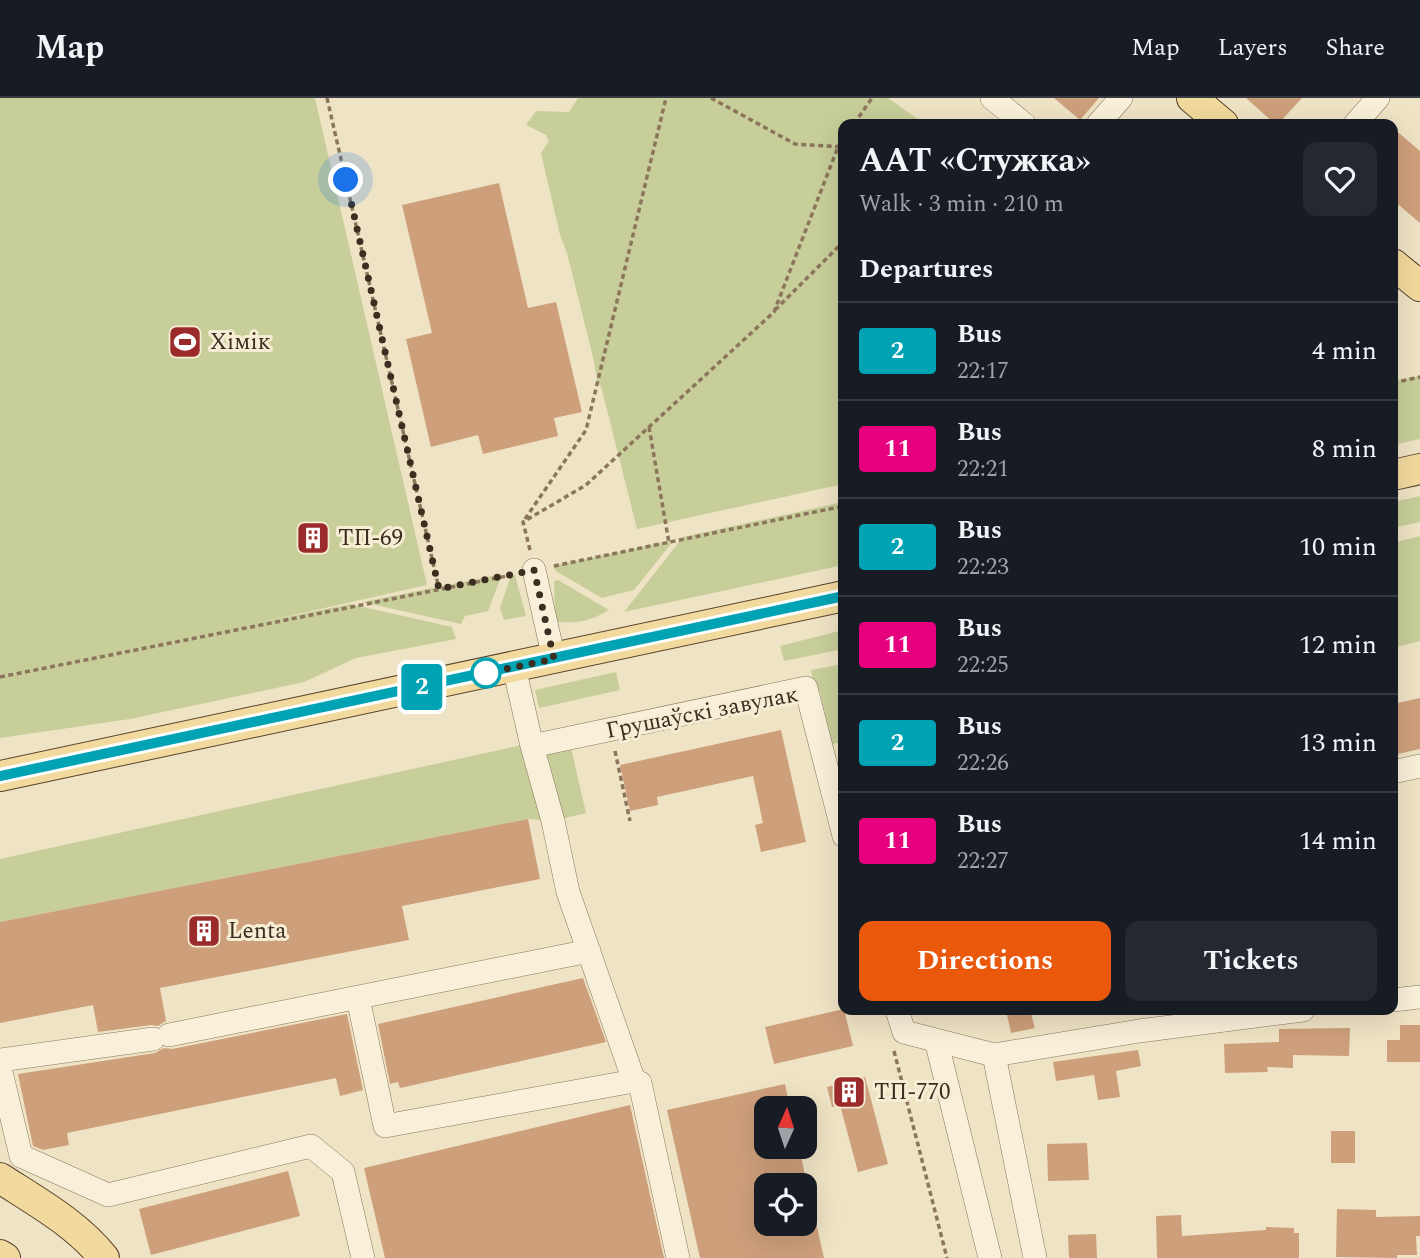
<!DOCTYPE html>
<meta charset="utf-8">
<style>
:root{--surface:#171b24;--page:#242831;--text:#f1f3f6;--muted:#9ea1a6;--line:#363941;--accent:#ea580c}
body{margin:0;font-family:Spectral,serif;background:var(--page);color:var(--text);height:100vh;display:flex;flex-direction:column;font-size:26px;white-space:nowrap}
*{box-sizing:border-box;margin:0}
p{font-size:23px;color:var(--muted)}
.icon{flex:none;width:38px;height:38px;fill:none;stroke:currentColor;stroke-width:2;stroke-linecap:round;stroke-linejoin:round}
.map{position:relative;flex:1;overflow:hidden}
.sheet{position:absolute;left:838px;top:21px;width:560px;height:896px;display:flex;flex-direction:column;background:var(--surface);border-radius:14px;box-shadow:0 7px 28px #0002}
.sheet>*{flex:none}
.badge{padding:0 14px;border-radius:5px;font-size:24px;line-height:46px}
.needle{width:46px;rotate:3deg}
.fabs{position:absolute;left:754px;top:998px;display:grid;gap:14px}
.fabs a{display:grid;place-items:center;width:63px;height:63px;border-radius:14px;background:var(--surface);box-shadow:0 7px 28px #0002;font-size:35px}
.you{position:absolute;width:35px;height:35px;margin:-18px;border:5px solid #fff;border-radius:50%;background:#1a73e8;box-shadow:0 0 0 10px #1a73e833}
.map>.badge{position:absolute;translate:-50% -50%;box-shadow:0 0 0 4px #fff}
h2{padding:0 21px;font-size:26px;line-height:63px}
.round{display:grid;place-items:center;flex:none;width:74px;height:74px;border-radius:14px;background:var(--page)}
.summary{display:flex;align-items:center;justify-content:space-between;height:119px;padding:0 21px}
h1{font-size:33px;font-weight:700;line-height:52px}
.cta{display:flex;gap:14px;margin-top:auto;padding:14px 21px}
.cta a{flex:1;height:80px;border-radius:14px;background:var(--accent);color:#fff;font-size:28px;font-weight:700;line-height:80px;text-align:center}
.cta a+a{background:var(--page);color:var(--text)}
ul{padding:0;list-style:none}
li{display:flex;align-items:center;gap:21px;height:98px;padding:0 21px;border-top:2px solid var(--line)}
li div{flex:1}
li b{display:block;font-size:26px}
li em{font-style:normal}
li .badge{min-width:77px;font-weight:700;text-align:center}
header{display:flex;align-items:center;gap:42px;box-sizing:border-box;height:98px;padding:0 35px;background:var(--surface);border-bottom:2px solid var(--line)}
header strong{font-size:33px}
nav{display:flex;gap:38px;margin-inline-start:auto;font-size:24px}
.map>svg:first-child{display:block}
.green{fill:#c7ce99}
.building{fill:#ce9f7b}
.lines{fill:none;stroke-linecap:round;stroke-linejoin:round}
.minor-casing{stroke:#8b755b;stroke-width:24}
.major-casing{stroke:#59432f;stroke-width:32}
.path{stroke:#8b755b;stroke-width:3.5;stroke-dasharray:5 3.5;stroke-linecap:butt}
.minor{stroke:#f9f0d9;stroke-width:23}
.major{stroke:#f2d99d;stroke-width:30}
.line-casing{stroke:#fff;stroke-width:16}
.line{stroke:#00a3b4;stroke-width:10}
.walk{stroke:#3b2d1f;stroke-width:7;stroke-dasharray:0 12.6}
.stop-dot{fill:#fff;stroke:#00a3b4;stroke-width:3.5}
.labels{text-anchor:middle;dominant-baseline:central;stroke-width:6;stroke-linejoin:round;paint-order:stroke}
.poi-label{font-size:23px;fill:#3b2d1f;stroke:#f6edd5;text-anchor:start}
.street-label{font-size:23px;fill:#3b2d1f;stroke:#f6edd5}
</style>
<header>
<strong>Map</strong>
<nav><a>Map</a><a>Layers</a><a>Share</a></nav>
</header>
<div class="map">
<svg width="1420" height="1160" viewBox="0 0 1420 1160">
<rect width="100%" height="100%" fill="#efe3c5"/>
<path class="green" d="M 0,0 L 315,0 L 427,487 L 258,525 L 350,506 L 452,529 L 456,541 L 356,560 L 304,584 L 130,621 L 0,640 Z
M 578,0 L 888,0 L 925,26 L 844,26 L 843,386 L 637,431 L 601,288 L 597,283 L 594,263 L 567,155 L 560,137 L 541,55 L 549,43 L 546,37 L 526,27 L 536,13 L 569,14 Z
M 1420,278 L 1420,341 L 1393,347 L 1393,283 Z
M 1420,398 L 1420,424 L 1393,430 L 1393,404 Z
M 843,404 L 843,467 L 624,514 L 683,439 Z
M 1420,438 L 1420,543 L 1393,550 L 1393,445 Z
M 674,442 L 634,492 L 602,500 L 556,473 L 553,468 Z
M 502,476 L 488,513 L 465,518 L 461,526 L 362,504 Z
M 511,477 L 515,477 L 526,518 L 504,522 L 500,510 Z
M 558,482 L 609,512 C 589,524 578,525 555,524 L 554,483 Z
M 843,532 L 843,551 L 784,563 L 780,548 Z
M 843,566 L 843,644 L 832,646 L 820,593 L 815,593 L 811,572 Z
M 616,574 L 620,592 L 539,610 L 535,592 Z
M 568,637 L 586,715 L 553,723 L 528,721 L 0,824 L 0,761 Z"/>
<path class="building" d="M 1054,0 L 1099,0 L 1080,22 Z
M 1246,0 L 1302,0 L 1278,26 L 1275,26 Z
M 1393,30 L 1420,53 L 1420,125 L 1393,102 Z
M 499,85 L 528,210 L 556,204 L 582,314 L 554,320 L 558,338 L 483,356 L 478,337 L 431,349 L 406,241 L 432,235 L 402,107 Z
M 323,424 L 328,450 L 302,455 L 298,429 Z
M 1420,600 L 1420,651 L 1393,657 L 1393,606 Z
M 781,632 L 806,744 L 761,754 L 755,727 L 763,725 L 753,678 L 657,699 L 658,707 L 630,713 L 620,667 Z
M 528,721 L 540,781 L 402,808 L 409,842 L 160,890 L 166,923 L 158,928 L 151,927 L 98,934 L 93,907 L 0,925 L 0,824 Z
M 583,880 L 606,944 L 400,990 L 398,984 L 390,986 L 378,926 Z
M 844,911 L 853,948 L 774,966 L 765,929 Z
M 1006,912 L 1030,912 L 1035,930 L 1011,935 Z
M 347,916 L 363,992 L 340,998 L 336,980 L 67,1035 L 69,1047 L 43,1052 L 33,1048 L 18,976 L 155,955 L 164,950 L 172,951 Z
M 1400,927 L 1420,927 L 1420,964 L 1387,964 L 1387,942 L 1400,942 Z
M 1350,930 L 1349,958 L 1293,957 L 1293,970 L 1267,969 L 1268,974 L 1225,975 L 1224,946 L 1279,944 L 1279,931 Z
M 1138,952 L 1141,968 L 1116,973 L 1120,999 L 1098,1002 L 1094,977 L 1056,983 L 1053,964 Z
M 865,979 L 888,1066 L 858,1074 L 840,1007 L 832,1009 L 827,989 Z
M 785,986 L 790,1010 L 766,1010 L 766,1048 L 799,1048 L 807,1087 L 766,1087 L 766,1125 L 816,1125 L 824,1160 L 700,1160 L 667,1012 Z
M 630,1007 L 664,1160 L 385,1160 L 364,1070 Z
M 1331,1033 L 1355,1033 L 1355,1065 L 1331,1065 Z
M 1087,1045 L 1089,1082 L 1048,1083 L 1047,1046 Z
M 288,1073 L 300,1118 L 151,1157 L 139,1111 Z
M 1337,1111 L 1376,1112 L 1376,1119 L 1420,1118 L 1420,1138 L 1416,1138 L 1417,1157 L 1397,1157 L 1397,1160 L 1336,1159 Z
M 1181,1117 L 1182,1138 L 1266,1132 L 1266,1129 L 1294,1130 L 1294,1135 L 1299,1135 L 1299,1160 L 1157,1160 L 1156,1118 Z
M 1096,1136 L 1097,1160 L 1069,1160 L 1068,1137 Z"/>
<g class="lines">
<defs>
<path id="minor" d="M 992,0 L 1024,26
M 1098,26 L 1121,0
M 1355,26 L 1378,0
M 534,472 L 554,561
M 514,569 L 532,648 L 806,590 L 844,738
M 532,648 L 553,723 L 568,794 L 634,983 L 640,985 L 678,1160
M 1393,674 L 1420,668
M 358,900 L 385,1028 L 634,983
M 1393,902 L 1420,899
M 897,912 L 904,934 L 994,957 L 1139,933 L 1303,912
M 169,937 L 589,853
M 936,942 L 990,1160
M 994,957 L 1035,1160
M 0,962 L 153,941
M 0,970 L 21,1058 L 108,1097 L 311,1048 L 343,1074 L 363,1160"/>
<path id="major" d="M 1192,0 L 1223,26
M 1393,166 L 1420,188
M 1393,377 L 1420,371
M 0,678 L 844,498
M 0,1080 C 37,1104 77,1126 104,1160
M 0,1157 L 5,1160"/>
</defs>
<use href="#minor" class="minor-casing"/>
<use href="#major" class="major-casing"/>
<path class="path" d="M 327,0 L 439,491
M 711,0 L 795,46 L 844,49
M 854,26 L 872,0
M 775,212 L 844,143
M 1393,285 L 1420,279
M 649,329 L 669,445
M 525,421 L 586,332 L 666,0
M 530,452 L 523,424 L 586,387 L 774,214 L 838,49 L 844,41
M 554,468 L 844,408
M 0,579 L 512,477
M 615,653 L 630,723
M 894,953 L 947,1160"/>
<use href="#minor" class="minor"/>
<use href="#major" class="major"/>
</g>
<g class="lines">
<defs>
<path id="line" d="M 0,678 L 844,498"/>
</defs>
<use href="#line" class="line-casing"/>
<use href="#line" class="line"/>
<path class="walk" d="M 346,82 L 439,491 L 534,472 L 554,561 L 481,576 L 486,575"/>
</g>
<defs>
<symbol id="stadium-square" viewBox="-11 -11 22 22"><rect x="-9" y="-9" width="18" height="18" rx="4" fill="#9b2b2a" stroke="#f6edd5"/><path d="M0-5a6.5 5 0 1 0 0 10a6.5 5 0 1 0 0-10ZM-3.5-1.8h7v3.6h-7Z" fill="#fff"/></symbol>
<symbol id="building-square" viewBox="-11 -11 22 22"><rect x="-9" y="-9" width="18" height="18" rx="4" fill="#9b2b2a" stroke="#f6edd5"/><path d="M-4-6H4V6H1V3H-1V6H-4ZM-2.5-4.3h1.7v1.8h-1.7ZM.8-4.3h1.7v1.8H.8ZM-2.5-1h1.7V.8h-1.7ZM.8-1h1.7V.8H.8Z" fill="#fff"/></symbol>
</defs>
<g fill-rule="evenodd">
<use href="#stadium-square" x="166" y="225" width="38" height="38"/>
<use href="#building-square" x="294" y="421" width="38" height="38"/>
<use href="#building-square" x="185" y="814" width="38" height="38"/>
<use href="#building-square" x="830" y="975" width="38" height="38"/>
</g>
<circle class="stop-dot" cx="486" cy="575" r="14"/>
<g class="labels">
<g class="poi-label">
<text x="210" y="244">Хімік</text>
<text x="338" y="440">ТП-69</text>
<text x="228" y="833">Lenta</text>
<text x="874" y="994">ТП-770</text>
</g>
<g class="street-label">
<text transform="translate(702 615) rotate(-11)">Грушаўскі завулак</text>
</g>
</g>
</svg>
<div class="fabs">
<a><svg class="needle" viewBox="-14 -14 28 28"><path d="M0-13l5 13h-10z" fill="#e53935"/><path d="M0 13l5-13h-10z" fill="#9ea1a6"/></svg></a>
<a><svg class="icon" aria-label="locate" viewBox="0 0 24 24"><circle cx="12" cy="12" r="6"/><path d="M12 2v4M12 18v4M2 12h4M18 12h4"/></svg></a>
</div>
<div class="you" style="left:346px;top:82px"></div>
<b class="badge" style="left:422px;top:589px;background:#00a3b4;color:#fff">2</b>
<section class="sheet">
<div class="summary"><div><h1>ААТ «Стужка»</h1><p>Walk · 3 min · 210 m</p></div><a class="round"><svg class="icon" aria-label="heart" viewBox="0 0 24 24"><path d="M12 20l-8-8c-3-5 5-10 8-4 3-6 11-1 8 4z"/></svg></a></div>
<h2>Departures</h2>
<ul>
<li><span class="badge" style="background:#00a3b4;color:#fff">2</span><div><b>Bus</b><p>22:17</p></div><em>4 min</em></li>
<li><span class="badge" style="background:#e6007e;color:#fff">11</span><div><b>Bus</b><p>22:21</p></div><em>8 min</em></li>
<li><span class="badge" style="background:#00a3b4;color:#fff">2</span><div><b>Bus</b><p>22:23</p></div><em>10 min</em></li>
<li><span class="badge" style="background:#e6007e;color:#fff">11</span><div><b>Bus</b><p>22:25</p></div><em>12 min</em></li>
<li><span class="badge" style="background:#00a3b4;color:#fff">2</span><div><b>Bus</b><p>22:26</p></div><em>13 min</em></li>
<li><span class="badge" style="background:#e6007e;color:#fff">11</span><div><b>Bus</b><p>22:27</p></div><em>14 min</em></li>
</ul>
<div class="cta"><a>Directions</a><a>Tickets</a></div>
</section>
</div>
